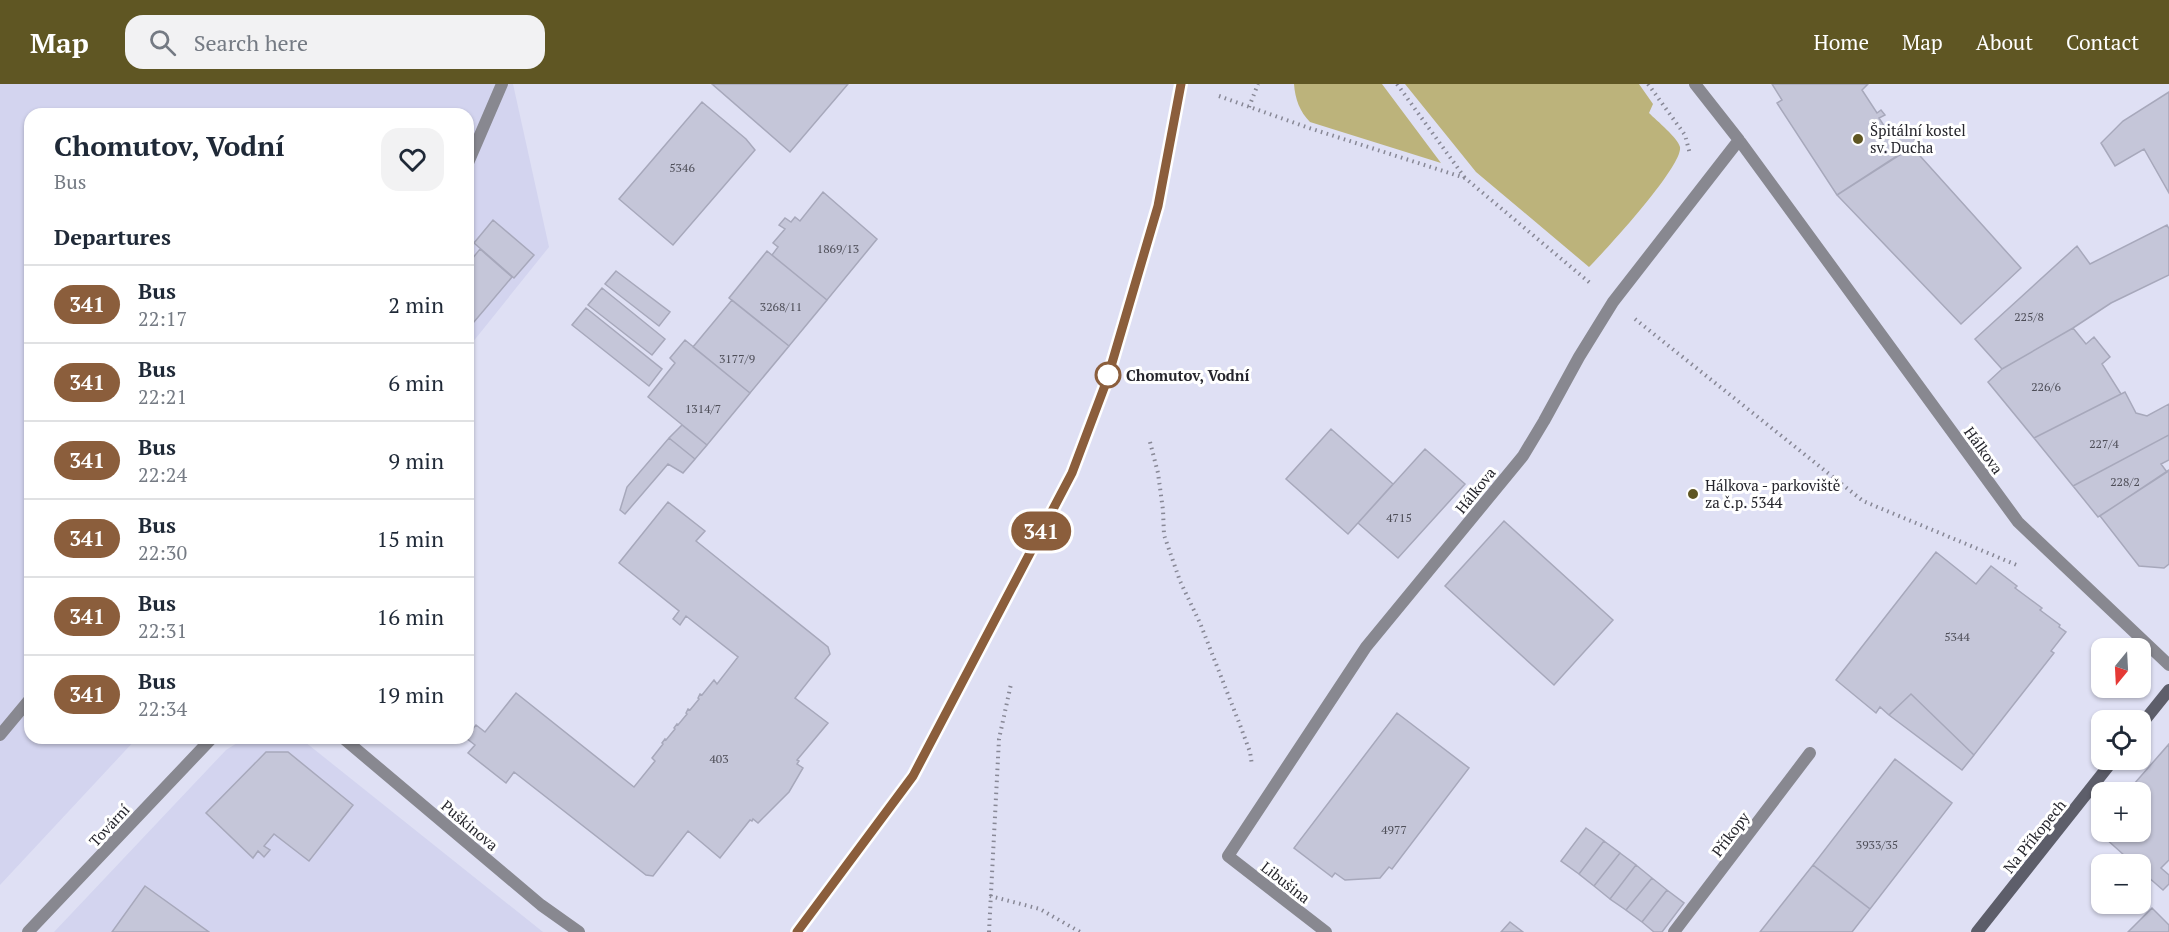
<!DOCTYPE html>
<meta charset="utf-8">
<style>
:root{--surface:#fff;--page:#f2f2f3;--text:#1f2937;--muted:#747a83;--line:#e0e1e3;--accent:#5f5623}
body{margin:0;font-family:"PT Serif",serif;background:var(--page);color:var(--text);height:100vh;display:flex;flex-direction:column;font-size:22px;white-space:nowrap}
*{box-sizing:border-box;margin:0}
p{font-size:20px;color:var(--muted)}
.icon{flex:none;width:33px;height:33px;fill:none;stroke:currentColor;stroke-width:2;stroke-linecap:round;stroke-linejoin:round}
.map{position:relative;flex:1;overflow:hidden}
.drawer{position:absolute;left:24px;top:24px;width:450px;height:636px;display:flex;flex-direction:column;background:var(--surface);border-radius:18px;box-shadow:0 2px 4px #0004}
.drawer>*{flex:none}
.badge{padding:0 12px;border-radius:20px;font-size:21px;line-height:39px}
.needle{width:39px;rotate:198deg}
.buttons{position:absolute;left:2091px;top:554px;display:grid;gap:12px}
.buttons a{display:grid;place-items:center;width:60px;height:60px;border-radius:12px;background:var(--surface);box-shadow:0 2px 4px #0004;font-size:30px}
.map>.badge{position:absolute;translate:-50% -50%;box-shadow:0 0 0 3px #fff}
h2{padding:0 30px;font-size:22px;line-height:54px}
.round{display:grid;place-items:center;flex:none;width:63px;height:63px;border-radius:18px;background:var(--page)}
.headline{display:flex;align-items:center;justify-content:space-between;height:102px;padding:0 30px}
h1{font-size:28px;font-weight:800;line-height:45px}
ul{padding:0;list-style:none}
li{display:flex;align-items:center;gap:18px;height:78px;padding:0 30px;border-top:2px solid var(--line)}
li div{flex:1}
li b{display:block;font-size:22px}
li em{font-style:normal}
li .badge{min-width:66px;font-weight:700;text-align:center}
header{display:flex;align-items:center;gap:36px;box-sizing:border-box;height:84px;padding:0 30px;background:var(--accent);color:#fff}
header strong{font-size:28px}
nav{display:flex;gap:33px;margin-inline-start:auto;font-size:21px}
.search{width:420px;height:54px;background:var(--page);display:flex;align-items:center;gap:15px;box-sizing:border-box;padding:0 21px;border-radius:18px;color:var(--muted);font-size:22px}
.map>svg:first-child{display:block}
.built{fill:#d3d4ef}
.green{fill:#bcb37b}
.building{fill:#c5c6d9;stroke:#a7a8bb;stroke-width:1.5}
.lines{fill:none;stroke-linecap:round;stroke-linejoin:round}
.path{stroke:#888896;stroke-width:4;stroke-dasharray:1.5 4.5;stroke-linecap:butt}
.lane{stroke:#888890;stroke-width:12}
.street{stroke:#888890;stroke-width:12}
.secondary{stroke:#5d5e6a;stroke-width:12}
.line-casing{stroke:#fff;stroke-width:14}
.line{stroke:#8b5e3c;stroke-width:9}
.poi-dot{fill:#5f5623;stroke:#fff;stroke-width:2}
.stop-dot{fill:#fff;stroke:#8b5e3c;stroke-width:3}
.labels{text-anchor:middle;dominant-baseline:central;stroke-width:6;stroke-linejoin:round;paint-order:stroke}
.number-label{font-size:12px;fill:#4d4d57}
.poi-label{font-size:15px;fill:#25252c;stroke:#fff;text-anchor:start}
.stop-label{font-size:15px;font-weight:bold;fill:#25252c;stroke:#fff;text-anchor:start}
.street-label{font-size:15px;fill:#25252c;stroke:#fff}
</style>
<header>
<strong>Map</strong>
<div class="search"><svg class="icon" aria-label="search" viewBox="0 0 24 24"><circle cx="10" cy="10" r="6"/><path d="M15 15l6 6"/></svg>Search here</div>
<nav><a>Home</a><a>Map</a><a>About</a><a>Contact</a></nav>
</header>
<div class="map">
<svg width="2169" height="848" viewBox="0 0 2169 848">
<rect width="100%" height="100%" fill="#dfe0f4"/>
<path class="built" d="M 0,0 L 513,0 L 549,163 L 468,264 L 468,30 L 30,30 L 30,654 L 137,654 L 0,801 Z
M 245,654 L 300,654 L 543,848 L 54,848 L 226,666 Z"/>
<path class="green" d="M 1294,0 L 1382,0 L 1441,79 L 1310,38 C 1300,28 1295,15 1294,0 Z
M 1405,0 L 1639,0 L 1653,20 L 1649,29 C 1657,37 1678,54 1680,63 C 1683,82 1605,167 1589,183 L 1476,88 Z"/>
<path class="building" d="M 712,0 L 848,0 L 790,68 Z
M 1772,0 L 1868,0 L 1862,6 L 1877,29 L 1881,26 L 1885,31 L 1879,34 L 1890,51 L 1904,42 L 1917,59 L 1837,111 L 1777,19 L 1782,16 Z
M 2169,8 L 2169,109 L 2144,65 L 2115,82 L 2101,59 L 2123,37 Z
M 702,18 L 746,55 L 755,66 L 673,161 L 619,115 Z
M 1912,63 L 2021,184 L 1961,240 L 1837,111 Z
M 823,108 L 877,155 L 827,216 L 772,171 L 778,163 L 773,159 L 785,145 L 779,141 L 785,134 L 791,138 L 795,133 L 800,137 Z
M 493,136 L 534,171 L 514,194 L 474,159 Z
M 2167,141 L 2169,145 L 2169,191 L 2111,219 L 2073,244 L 2002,285 L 1975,255 L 2077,162 L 2090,180 Z
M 480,165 L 512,193 L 468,245 L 468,180 Z
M 767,167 L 827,216 L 789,262 L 729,214 Z
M 616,187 L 670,228 L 659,242 L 605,200 Z
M 602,204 L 665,255 L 652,271 L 588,221 Z
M 732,216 L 789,262 L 750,309 L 693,263 Z
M 586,224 L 662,285 L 649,302 L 572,241 Z
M 2073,244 L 2086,260 L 2094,253 L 2110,273 L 2102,280 L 2121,310 L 2034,354 L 1988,298 L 2002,285 Z
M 685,256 L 750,309 L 707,361 L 648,313 L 675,279 L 670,274 Z
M 2125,308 L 2136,329 L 2147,332 L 2169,320 L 2169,351 L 2073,402 L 2034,354 Z
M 682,341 L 707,361 L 695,375 L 669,354 Z
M 1331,345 L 1393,400 L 1348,450 L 1286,395 Z
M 2169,351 L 2169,376 L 2161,380 L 2167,388 L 2098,433 L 2073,402 Z
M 669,354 L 695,375 L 683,389 L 668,380 L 625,430 L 620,426 L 627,403 Z
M 1425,365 L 1465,400 L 1398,474 L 1358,439 Z
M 2169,386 L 2169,480 L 2164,484 L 2139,482 L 2100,432 Z
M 668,418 L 705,447 L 696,457 L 828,563 L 830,570 L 795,614 L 828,639 L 797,676 L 799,677 L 797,680 L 803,684 L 789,708 L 758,739 L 753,735 L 752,737 L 750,736 L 720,774 L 688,747 L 653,792 L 646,791 L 514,688 L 506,699 L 468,669 L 475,661 L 466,654 L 468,654 L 468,651 L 476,641 L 485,648 L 516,609 L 634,703 L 655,677 L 652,674 L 663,660 L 662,659 L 665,655 L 666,656 L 675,645 L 674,644 L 677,640 L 678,641 L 687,630 L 686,629 L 688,625 L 690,626 L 699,615 L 698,614 L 700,610 L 702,611 L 714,596 L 717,600 L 738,573 L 686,532 L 680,541 L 673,535 L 679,527 L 619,479 Z
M 1504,437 L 1613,536 L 1554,601 L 1445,502 Z
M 1936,468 L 1976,500 L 1991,482 L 2017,502 L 2015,504 L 2042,524 L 2040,526 L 2060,541 L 2059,543 L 2066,548 L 2051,567 L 2054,569 L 1974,671 L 1911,610 L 1889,631 L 1880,623 L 1876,629 L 1836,596 Z
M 1911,610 L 1974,671 L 1962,686 L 1889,631 Z
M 1397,629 L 1469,684 L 1392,785 L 1389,783 L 1380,794 L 1345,796 L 1335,789 L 1332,793 L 1294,764 Z
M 2169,660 L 2169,776 L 2161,784 L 2169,791 L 2169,800 L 2163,806 L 2140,786 L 2140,780 L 2134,780 L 2095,745 L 2102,737 L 2102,747 L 2140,747 L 2140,708 L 2127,708 Z
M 266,668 L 288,668 L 353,721 L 309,777 L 274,750 L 264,762 L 270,766 L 264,773 L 258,767 L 253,774 L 206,729 Z
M 1895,675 L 1952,719 L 1870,825 L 1813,781 Z
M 1586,744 L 1604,757 L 1579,790 L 1561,777 Z
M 1604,757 L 1620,769 L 1594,802 L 1579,790 Z
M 1620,769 L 1636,781 L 1610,815 L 1594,802 Z
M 1636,781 L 1652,794 L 1626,826 L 1610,815 Z
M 1813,781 L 1870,825 L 1852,848 L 1760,848 Z
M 1652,794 L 1667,806 L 1642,838 L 1626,826 Z
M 145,802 L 209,848 L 112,848 Z
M 1667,806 L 1684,819 L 1662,848 L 1654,848 L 1642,838 Z
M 2152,824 L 2169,841 L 2169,848 L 2128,848 Z
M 1510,838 L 1523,848 L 1501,848 Z"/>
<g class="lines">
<path class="path" d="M 1397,0 L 1465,94
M 1648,0 L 1685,51 L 1690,70
M 1219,12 L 1306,43 L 1465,94 L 1590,199
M 1249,23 L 1258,0
M 1635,235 L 1863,417 L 2019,482
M 1150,358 L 1158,389 L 1163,426 L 1164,451 L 1180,497 L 1200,539 L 1240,641 L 1250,668 L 1252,681
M 990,812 L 1040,825 L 1080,848
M 989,848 L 999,655 L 1011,600"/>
<path class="lane" d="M 468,79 L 502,0
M 0,651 L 30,615
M 343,654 L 541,821 L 579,848
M 28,848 L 212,654
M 1674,848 L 1810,669"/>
<path class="street" d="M 1695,0 L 1739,56 L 2018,438 L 2169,581
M 1326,848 L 1228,772 L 1366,563 L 1523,372 L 1544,337 L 1579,273 L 1613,218 L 1739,56"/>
<path class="secondary" d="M 2140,642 L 2169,606
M 797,848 L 913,691 L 1072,389 L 1107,296 L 1158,122 L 1181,0
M 1977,848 L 2114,675"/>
</g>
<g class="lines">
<defs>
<path id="line" d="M 797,848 L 913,692 L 1072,389 L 1107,296 L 1158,122 L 1181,0"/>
</defs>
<use href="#line" class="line-casing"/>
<use href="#line" class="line"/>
</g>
<g class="poi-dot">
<circle cx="1858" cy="55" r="6"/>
<circle cx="1693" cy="410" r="6"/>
</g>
<circle class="stop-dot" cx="1108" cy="291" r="12"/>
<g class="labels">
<g class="number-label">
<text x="682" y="83">5346</text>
<text x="838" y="164">1869/13</text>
<text x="781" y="222">3268/11</text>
<text x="2029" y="232">225/8</text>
<text x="737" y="274">3177/9</text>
<text x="2046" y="302">226/6</text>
<text x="703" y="324">1314/7</text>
<text x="2104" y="359">227/4</text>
<text x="2125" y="397">228/2</text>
<text x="1399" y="433">4715</text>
<text x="1957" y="552">5344</text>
<text x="719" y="674">403</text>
<text x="1394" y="745">4977</text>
<text x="1877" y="760">3933/35</text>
</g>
<g class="poi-label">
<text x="1870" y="46">Špitální kostel<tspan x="1870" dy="17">sv. Ducha</tspan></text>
<text x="1705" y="401">Hálkova - parkoviště<tspan x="1705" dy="17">za č.p. 5344</tspan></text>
</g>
<g class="stop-label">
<text x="1126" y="291">Chomutov, Vodní</text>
</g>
<g class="street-label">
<text transform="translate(1984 366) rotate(54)">Hálkova</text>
<text transform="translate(1475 406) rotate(-51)">Hálkova</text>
<text transform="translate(109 741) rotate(-47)">Tovární</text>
<text transform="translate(470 741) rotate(40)">Puškinova</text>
<text transform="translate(1730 750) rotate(-53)">Příkopy</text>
<text transform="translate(2034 752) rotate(-51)">Na Příkopech</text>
<text transform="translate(1286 798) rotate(38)">Libušina</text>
</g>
</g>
</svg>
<div class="buttons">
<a><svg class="needle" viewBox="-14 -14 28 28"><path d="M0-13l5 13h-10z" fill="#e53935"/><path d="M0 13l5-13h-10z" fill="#747a83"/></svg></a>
<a><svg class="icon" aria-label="locate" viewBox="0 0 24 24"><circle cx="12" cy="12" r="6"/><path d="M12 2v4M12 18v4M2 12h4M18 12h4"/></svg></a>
<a>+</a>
<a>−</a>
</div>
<b class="badge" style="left:1041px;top:447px;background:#8b5e3c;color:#fff">341</b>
<section class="drawer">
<div class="headline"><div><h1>Chomutov, Vodní</h1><p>Bus</p></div><a class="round"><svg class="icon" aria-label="heart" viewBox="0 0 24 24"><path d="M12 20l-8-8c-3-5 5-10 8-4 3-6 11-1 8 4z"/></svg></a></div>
<h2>Departures</h2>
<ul>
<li><span class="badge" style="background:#8b5e3c;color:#fff">341</span><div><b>Bus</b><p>22:17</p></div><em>2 min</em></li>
<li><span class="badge" style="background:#8b5e3c;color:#fff">341</span><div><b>Bus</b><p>22:21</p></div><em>6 min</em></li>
<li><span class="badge" style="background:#8b5e3c;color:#fff">341</span><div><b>Bus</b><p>22:24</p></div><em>9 min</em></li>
<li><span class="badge" style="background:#8b5e3c;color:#fff">341</span><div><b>Bus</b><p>22:30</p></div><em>15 min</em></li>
<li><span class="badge" style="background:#8b5e3c;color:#fff">341</span><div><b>Bus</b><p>22:31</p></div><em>16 min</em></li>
<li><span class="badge" style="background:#8b5e3c;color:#fff">341</span><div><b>Bus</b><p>22:34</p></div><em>19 min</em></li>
</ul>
</section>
</div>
